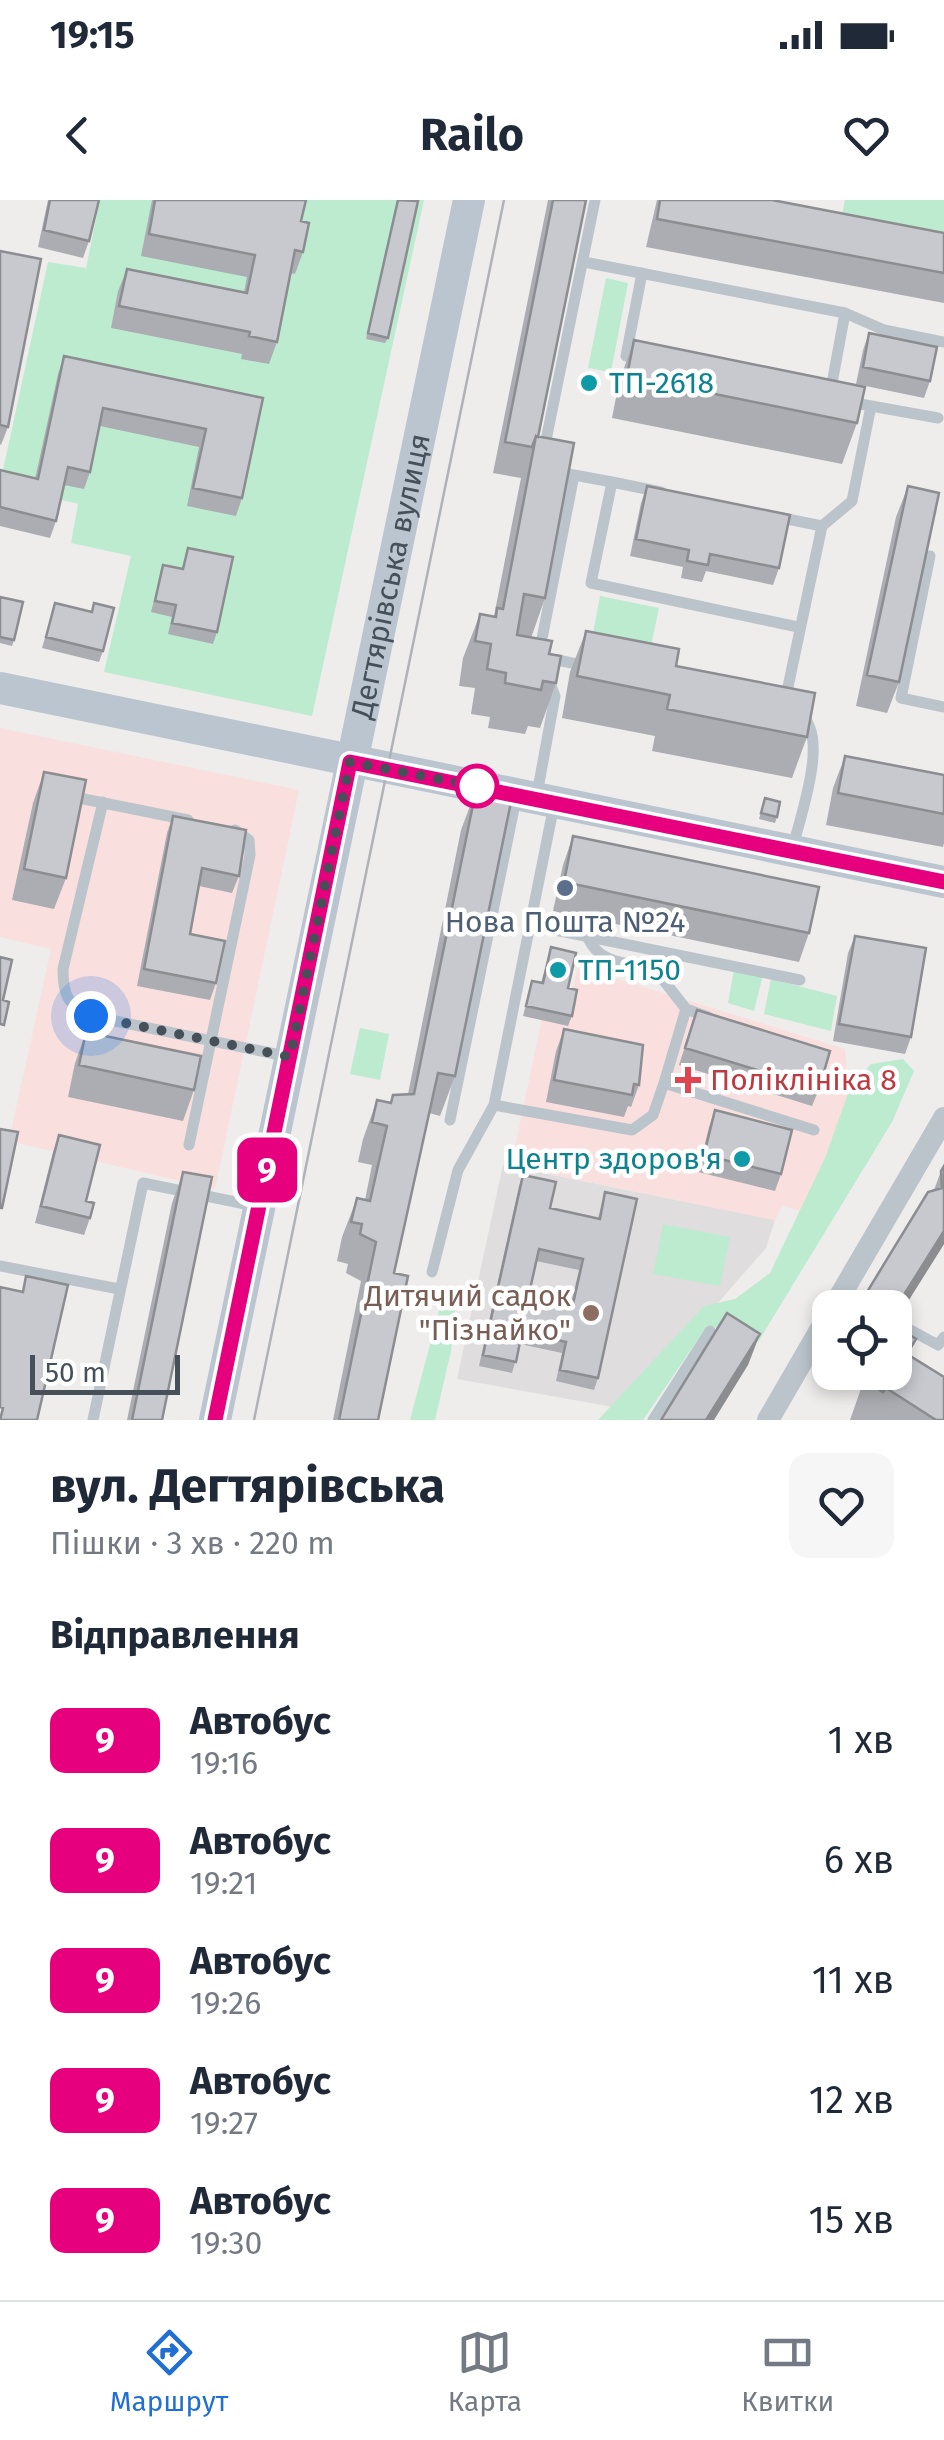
<!DOCTYPE html>
<html lang="uk">
<meta charset="utf-8">
<style>
:root{--surface:#fff;--page:#f6f6f7;--text:#1f2937;--muted:#747a83;--line:#e0e1e3;--accent:#226fd3}
body{margin:0;font-family:"Fira Sans",sans-serif;background:var(--page);color:var(--text);height:100vh;display:flex;flex-direction:column;font-size:38px;white-space:nowrap}
*{box-sizing:border-box;margin:0}
p{font-size:32px;color:var(--muted)}
.icon{flex:none;width:55px;height:55px;fill:none;stroke:currentColor;stroke-width:2;stroke-linecap:round;stroke-linejoin:round}
.map{position:relative;height:1220px;overflow:hidden}
.panel{display:flex;flex-direction:column;background:var(--surface);flex:1}
.panel>*{flex:none}
.badge{padding:0 20px;border-radius:15px;font-size:35px;line-height:65px}
.buttons{position:absolute;left:812px;top:1090px;display:grid;gap:20px}
.buttons a{display:grid;place-items:center;width:100px;height:100px;border-radius:20px;background:var(--surface);box-shadow:0 5px 15px #0003;font-size:50px}
.scale{position:absolute;left:30px;bottom:25px;width:150px;box-sizing:border-box;padding-left:10px;border:5px solid #465059;border-top:0;font-size:28px;line-height:35px;white-space:nowrap;color:#465059;-webkit-text-stroke:8px #fff;paint-order:stroke}
.you{position:absolute;width:50px;height:50px;margin:-25px;border:8px solid #fff;border-radius:50%;background:#1a73e8;box-shadow:0 0 0 15px #1a73e833}
.map>.badge{position:absolute;translate:-50% -50%;box-shadow:0 0 0 5px #fff}
h2{padding:0 50px;font-size:38px;line-height:90px}
.round{display:grid;place-items:center;flex:none;width:105px;height:105px;border-radius:20px;background:var(--page)}
.headline{display:flex;align-items:center;justify-content:space-between;height:170px;padding:0 50px}
h1{font-size:48px;font-weight:700;line-height:75px}
ul{padding:0;list-style:none}
li{display:flex;align-items:center;gap:30px;height:120px;padding:0 50px}
li div{flex:1}
li b{display:block;font-size:38px}
li em{font-style:normal}
li .badge{min-width:110px;font-weight:700;text-align:center}
.status{display:flex;justify-content:space-between;align-items:center;height:70px;padding:0 50px;background:var(--surface);direction:ltr}
.status svg{height:28px;fill:currentColor}
header{display:flex;justify-content:space-between;align-items:center;height:130px;padding:0 50px;background:var(--surface);font-size:45px;font-weight:700}
.dock{display:flex;justify-content:space-around;align-items:center;height:140px;border-top:2px solid var(--line);background:var(--surface);font-size:28px;color:var(--muted)}
.dock a{display:grid;justify-items:center;gap:5px}
.dock .selected{color:var(--accent)}
.map>svg:first-child{display:block}
.education{fill:#e0ddde}
.medical{fill:#f9dfdd}
.green{fill:#bcebcf}
.lines{fill:none;stroke-linecap:round;stroke-linejoin:round}
.lane{stroke:#bbc4cb;stroke-width:11}
.street{stroke:#bbc4cb;stroke-width:22}
.secondary{stroke:#bbc5d0;stroke-width:32}
.tram{stroke:#afb2b7;stroke-width:2.5}
.wall{fill:#abadb2;fill-rule:evenodd}
.shaded-wall{fill:#8b8d91}
.building{fill:#c7c9cf;stroke:#8b8d91;stroke-width:2.5;fill-rule:evenodd}
.line-casing{stroke:#fff;stroke-width:22}
.line{stroke:#e6007e;stroke-width:15}
.walk{stroke:#465059;stroke-width:10;stroke-dasharray:0 18}
.culture-dot{fill:#0f9aa8;stroke:#fff;stroke-width:4}
.stop-dot{fill:#fff;stroke:#e6007e;stroke-width:5}
.service-dot{fill:#5c6f8a;stroke:#fff;stroke-width:4}
.health-dot{fill:#e0444e;stroke:#fff;stroke-width:4}
.education-dot{fill:#8d6e63;stroke:#fff;stroke-width:4}
.labels{text-anchor:middle;dominant-baseline:central;stroke-width:9;stroke-linejoin:round;paint-order:stroke}
.culture-label{font-size:30px;fill:#0d838f;stroke:#fff;text-anchor:start}
.street-label{font-size:30px;fill:#465059;stroke:#fff}
.service-label{font-size:30px;fill:#4e5e75;stroke:#fff}
.health-label{font-size:30px;fill:#be3a42;stroke:#fff;text-anchor:start}
.education-label{font-size:30px;fill:#785e54;stroke:#fff;text-anchor:end}
</style>
<div class="status"><b>19:15</b><svg viewBox="0 0 49 12"><path d="M0 12V9h3v3zM5 12V6h3v6zM10 12V3h3v9zM15 12V0h3v12zM26 1h20v11H26zM47 4h2v5h-2z"/></svg></div>
<header><svg class="icon" aria-label="back" viewBox="0 0 24 24"><path d="M15 5l-7 7 7 7"/></svg>Railo<svg class="icon" aria-label="heart" viewBox="0 0 24 24"><path d="M12 20l-8-8c-3-5 5-10 8-4 3-6 11-1 8 4z"/></svg></header>
<div class="map">
<svg width="944" height="1220" viewBox="0 0 944 1220">
<rect width="100%" height="100%" fill="#efecec"/>
<path class="education" d="M 503,965 L 775,1020 L 766,1048 L 676,1151 L 641,1212 L 457,1179 Z"/>
<path class="medical" d="M 0,528 L 299,590 L 215,989 L 9,941 L 51,749 L 0,737 Z
M 579,767 L 845,849 L 853,934 L 814,1017 L 783,1005 L 775,1020 L 511,966 L 549,786 L 571,791 Z"/>
<path class="green" d="M 100,0 L 424,0 L 312,516 L 104,472 L 131,356 L 71,343 L 78,304 L 0,284 L 48,62 L 86,68 Z
M 845,0 L 944,0 L 944,34 L 842,15 Z
M 606,78 L 628,83 L 611,172 L 588,168 Z
M 600,396 L 659,408 L 649,455 L 591,444 Z
M 734,770 L 763,775 L 754,811 L 728,803 Z
M 771,779 L 837,796 L 831,831 L 764,814 Z
M 360,828 L 389,834 L 380,880 L 350,874 Z
M 903,859 L 914,871 L 892,922 L 758,1142 L 739,1144 L 718,1128 L 707,1126 L 643,1220 L 598,1220 L 704,1106 L 735,1099 L 770,1073 L 825,958 L 850,888 L 871,864 Z
M 663,1024 L 730,1037 L 720,1086 L 653,1074 Z
M 441,1103 L 455,1109 L 451,1151 L 435,1220 L 410,1220 Z"/>
<g class="lines">
<path class="lane" d="M 584,62 L 845,113 L 884,130 L 944,142
M 640,158 L 626,156 L 642,73
M 830,194 L 845,113
M 849,202 L 938,218
M 544,250 L 595,0
M 574,275 L 612,282
M 661,292 L 612,282 L 591,383 L 798,427
M 777,317 L 822,326
M 930,356 L 901,498 L 944,507
M 539,454 L 574,275 L 556,271
M 547,458 L 587,466
M 785,501 L 822,326 L 852,301 L 871,206
M 537,594 L 555,496 L 549,481
M 69,596 L 188,620
M 103,602 L 63,769 C 63,795 67,804 91,816 L 290,857
M 793,647 C 800,616 831,533 799,514
M 531,725 L 800,780
M 587,735 C 597,764 627,763 654,768 L 686,809 L 708,817
M 686,809 L 664,883 L 814,930
M 494,905 L 632,930 L 653,915 L 664,883
M 450,920 L 516,599
M 189,945 L 250,655 L 249,640 L 235,630
M 0,1066 L 119,1089
M 432,1072 L 458,970 L 494,905 L 554,605
M 895,1137 L 903,1126 L 938,1145 L 944,1137
M 93,1220 L 143,983 L 255,1006
M 653,1220 L 710,1131"/>
<path class="street" d="M 833,1108 L 944,918
M 768,1220 L 830,1113"/>
<g class="secondary">
<path d="M 0,488 L 944,682"/>
<path id="s1" d="M 215,1220 L 469,0"/>
</g>
<path class="tram" d="M 254,1220 L 504,0"/>
</g>
<path class="wall" d="M 48,0 L 99,0 L 89,41 L 83,58 L 38,47 Z
M 152,0 L 306,0 L 301,21 L 303,52 L 295,74 L 290,73 L 277,142 L 269,164 L 241,159 L 242,154 L 111,128 L 118,91 L 127,69 L 244,92 L 247,77 L 141,56 Z
M 398,0 L 388,138 L 385,143 L 366,139 Z
M 548,0 L 586,0 L 538,237 L 545,398 L 531,438 L 549,454 L 556,483 L 540,528 L 528,526 L 525,534 L 488,528 L 490,517 L 471,514 L 475,488 L 459,486 L 463,458 L 480,414 L 494,416 L 521,278 L 493,273 Z
M 657,0 L 772,0 L 944,33 L 944,103 L 646,47 Z
M 0,51 L 8,227 L 1,245 L 0,244 Z
M 869,133 L 930,181 L 924,198 L 856,184 L 863,150 Z
M 634,140 L 857,223 L 842,264 L 612,218 L 619,182 Z
M 64,156 L 263,198 L 242,298 L 236,316 L 187,306 L 199,247 L 100,226 L 90,272 L 84,289 L 64,285 L 56,321 L 50,338 L 0,326 L 0,270 L 35,279 L 58,174 Z
M 647,286 L 779,368 L 773,385 L 706,371 L 702,382 L 681,378 L 683,367 L 630,356 L 641,303 Z
M 908,286 L 899,482 L 887,513 L 856,506 L 896,317 Z
M 188,348 L 217,432 L 213,444 L 168,434 L 172,417 L 151,412 L 163,365 L 182,369 Z
M 0,397 L 14,440 L 12,446 L 0,443 Z
M 55,403 L 91,412 L 94,403 L 103,451 L 99,462 L 42,448 Z
M 586,431 L 676,466 L 807,537 L 792,578 L 652,551 L 655,536 L 562,518 L 570,472 Z
M 845,556 L 944,575 L 944,643 L 943,647 L 826,625 L 833,588 Z
M 44,572 L 66,678 L 54,709 L 12,700 L 33,603 Z
M 476,590 L 455,876 L 440,916 L 429,913 L 394,1073 L 378,1220 L 333,1220 L 361,1081 L 346,1073 L 348,1064 L 337,1061 L 342,1037 L 357,998 L 365,1000 L 372,965 L 358,962 L 363,939 L 377,900 L 390,903 L 393,895 L 408,894 L 461,630 Z
M 763,604 L 777,617 L 775,623 L 759,619 Z
M 173,616 L 239,676 L 232,693 L 199,686 L 190,734 L 216,783 L 210,800 L 137,786 L 167,633 Z
M 573,636 L 809,733 L 799,762 L 553,711 L 563,665 Z
M 855,736 L 911,837 L 905,854 L 833,841 L 848,753 Z
M 551,747 L 568,788 L 572,816 L 568,826 L 523,816 L 532,781 L 541,783 Z
M 697,810 L 819,889 L 812,906 L 679,865 Z
M 564,829 L 639,885 L 631,907 L 628,906 L 624,917 L 546,902 L 556,851 Z
M 86,832 L 194,890 L 183,921 L 68,897 L 75,863 Z
M 715,910 L 781,974 L 775,991 L 698,972 L 709,927 Z
M 59,935 L 86,1001 L 90,1018 L 84,1035 L 35,1023 L 53,952 Z
M 941,971 L 944,1044 L 895,1122 L 895,1108 L 861,1108 L 867,1092 L 934,990 Z
M 183,972 L 162,1220 L 127,1220 L 172,1003 Z
M 523,975 L 550,1008 L 598,1018 L 605,992 L 598,1178 L 594,1190 L 556,1181 L 562,1153 L 520,1144 L 512,1173 L 479,1166 L 519,986 ZM 536,1061 L 579,1070 L 571,1103 L 529,1094 Z
M 910,1156 L 944,1220 L 850,1220 L 864,1180 Z"/>
<path class="shaded-wall" d="M 944,1031 L 944,1044 L 895,1122 L 895,1109 Z
M 760,1134 L 748,1165 L 714,1220 L 706,1220 Z"/>
<path class="building" d="M 50,0 L 99,0 L 89,41 L 44,30 Z
M 155,0 L 306,0 L 301,21 L 309,23 L 303,52 L 295,50 L 277,142 L 249,136 L 250,132 L 119,106 L 127,69 L 247,93 L 255,55 L 149,34 Z
M 398,0 L 418,1 L 388,138 L 368,133 Z
M 553,0 L 586,0 L 538,237 L 536,236 L 532,247 L 505,242 Z
M 660,0 L 772,0 L 944,33 L 944,73 L 657,19 Z
M 0,51 L 41,59 L 8,227 L 0,225 Z
M 869,133 L 937,147 L 930,181 L 863,167 Z
M 634,140 L 865,187 L 857,223 L 627,176 Z
M 64,156 L 263,198 L 242,298 L 193,288 L 206,229 L 103,208 L 90,272 L 68,267 L 56,321 L 0,307 L 0,270 L 38,279 Z
M 536,236 L 574,243 L 545,398 L 524,394 L 517,435 L 552,441 L 549,454 L 561,456 L 556,483 L 543,481 L 541,490 L 505,483 L 506,473 L 487,469 L 491,444 L 475,441 L 480,414 L 496,417 L 497,408 L 503,409 Z
M 647,286 L 790,315 L 779,368 L 710,354 L 708,365 L 687,361 L 689,350 L 636,339 Z
M 908,286 L 939,293 L 899,482 L 867,475 Z
M 188,348 L 233,357 L 217,432 L 172,423 L 176,405 L 155,401 L 163,365 L 183,369 Z
M 0,397 L 23,402 L 14,440 L 0,437 Z
M 55,403 L 92,412 L 94,403 L 114,408 L 103,451 L 46,437 Z
M 586,431 L 679,449 L 676,466 L 815,493 L 807,537 L 667,509 L 670,495 L 577,476 Z
M 845,556 L 944,575 L 944,614 L 838,593 Z
M 44,572 L 86,580 L 66,678 L 24,669 Z
M 476,590 L 512,597 L 455,876 L 438,873 L 394,1073 L 408,1076 L 378,1220 L 339,1220 L 376,1042 L 360,1034 L 362,1024 L 351,1022 L 357,998 L 370,1001 L 387,926 L 372,922 L 377,900 L 391,903 L 393,895 L 414,894 Z
M 765,598 L 780,602 L 777,617 L 761,613 Z
M 173,616 L 246,630 L 239,676 L 202,668 L 190,734 L 225,741 L 216,783 L 144,769 Z
M 573,636 L 819,687 L 809,733 L 564,682 Z
M 855,736 L 926,748 L 911,837 L 839,824 Z
M 551,747 L 576,753 L 568,788 L 577,790 L 572,816 L 526,806 L 532,781 L 543,783 Z
M 0,757 L 12,760 L 3,800 L 9,802 L 4,825 L 0,824 Z
M 697,810 L 830,851 L 819,889 L 685,848 Z
M 564,829 L 643,845 L 639,885 L 634,884 L 632,895 L 554,880 Z
M 86,832 L 201,856 L 194,890 L 79,865 Z
M 715,910 L 792,930 L 781,974 L 704,955 Z
M 0,929 L 18,932 L 2,1008 L 0,1008 Z
M 59,935 L 100,945 L 86,1001 L 94,1003 L 90,1018 L 41,1006 Z
M 944,966 L 944,1031 L 895,1109 L 895,1108 L 892,1108 L 867,1092 L 928,992 L 942,988 L 941,971 Z
M 183,972 L 212,977 L 162,1220 L 132,1220 Z
M 523,975 L 556,982 L 550,1008 L 600,1019 L 605,992 L 637,999 L 598,1178 L 560,1170 L 566,1142 L 522,1132 L 516,1162 L 483,1155 ZM 539,1049 L 583,1059 L 573,1104 L 529,1094 Z
M 26,1076 L 68,1085 L 37,1220 L 0,1220 L 3,1208 L 0,1207 L 0,1087 L 23,1092 Z
M 727,1113 L 760,1134 L 706,1220 L 661,1220 Z
M 897,1127 L 916,1139 L 907,1154 L 944,1177 L 944,1220 L 936,1220 L 886,1188 L 883,1192 L 864,1180 L 869,1172 L 895,1172 L 895,1131 Z"/>
<g class="lines">
<defs>
<path id="line" d="M 215,1220 L 350,562 L 944,682"/>
</defs>
<use href="#line" class="line-casing"/>
<use href="#line" class="line"/>
<path class="walk" d="M 91,816 L 290,857 L 350,562 L 485,588 L 477,586"/>
</g>
<g class="culture-dot">
<circle cx="589" cy="183" r="10"/>
<circle cx="558" cy="770" r="10"/>
<circle cx="742" cy="959" r="10"/>
</g>
<circle class="stop-dot" cx="477" cy="586" r="20"/>
<circle class="service-dot" cx="565" cy="688" r="10"/>
<path class="health-dot" d="M683 865h10v10h10v10h-10v10h-10v-10h-10v-10h10z"/>
<circle class="education-dot" cx="591" cy="1113" r="10"/>
<g class="labels">
<g class="culture-label">
<text x="609" y="183">ТП-2618</text>
<text x="578" y="770">ТП-1150</text>
<text x="722" y="959" text-anchor="end">Центр здоров'я</text>
</g>
<g class="street-label">
<text stroke="none"><textPath href="#s1" startOffset="862">Дегтярівська вулиця</textPath></text>
</g>
<g class="service-label">
<text x="565" y="722">Нова Пошта №24</text>
</g>
<g class="health-label">
<text x="710" y="880">Поліклініка 8</text>
</g>
<g class="education-label">
<text x="571" y="1096">Дитячий садок<tspan x="571" dy="34">"Пізнайко"</tspan></text>
</g>
</g>
</svg>
<div class="buttons">
<a><svg class="icon" aria-label="locate" viewBox="0 0 24 24"><circle cx="12" cy="12" r="6"/><path d="M12 2v4M12 18v4M2 12h4M18 12h4"/></svg></a>
</div>
<div class="scale">50 m</div>
<div class="you" style="left:91px;top:816px"></div>
<b class="badge" style="left:267px;top:970px;background:#e6007e;color:#fff">9</b>
</div>
<section class="panel">
<div class="headline"><div><h1>вул. Дегтярівська</h1><p>Пішки · 3 хв · 220 m</p></div><a class="round"><svg class="icon" aria-label="heart" viewBox="0 0 24 24"><path d="M12 20l-8-8c-3-5 5-10 8-4 3-6 11-1 8 4z"/></svg></a></div>
<h2>Відправлення</h2>
<ul>
<li><span class="badge" style="background:#e6007e;color:#fff">9</span><div><b>Автобус</b><p>19:16</p></div><em>1 хв</em></li>
<li><span class="badge" style="background:#e6007e;color:#fff">9</span><div><b>Автобус</b><p>19:21</p></div><em>6 хв</em></li>
<li><span class="badge" style="background:#e6007e;color:#fff">9</span><div><b>Автобус</b><p>19:26</p></div><em>11 хв</em></li>
<li><span class="badge" style="background:#e6007e;color:#fff">9</span><div><b>Автобус</b><p>19:27</p></div><em>12 хв</em></li>
<li><span class="badge" style="background:#e6007e;color:#fff">9</span><div><b>Автобус</b><p>19:30</p></div><em>15 хв</em></li>
</ul>
</section>
<nav class="dock">
<a class="selected"><svg class="icon" aria-label="directions" viewBox="0 0 24 24"><path d="M12 3l9 9-9 9-9-9zM9 14v-3h6M13 9l2 2-2 2"/></svg>Маршрут</a>
<a><svg class="icon" aria-label="map" viewBox="0 0 24 24"><path d="M3 6l6-2 6 2 6-2v14l-6 2-6-2-6 2zM9 4v14M15 6v14"/></svg>Карта</a>
<a><svg class="icon" aria-label="tickets" viewBox="0 0 24 24"><path d="M3 7h18v10H3zM15 7v10"/></svg>Квитки</a>
</nav>
